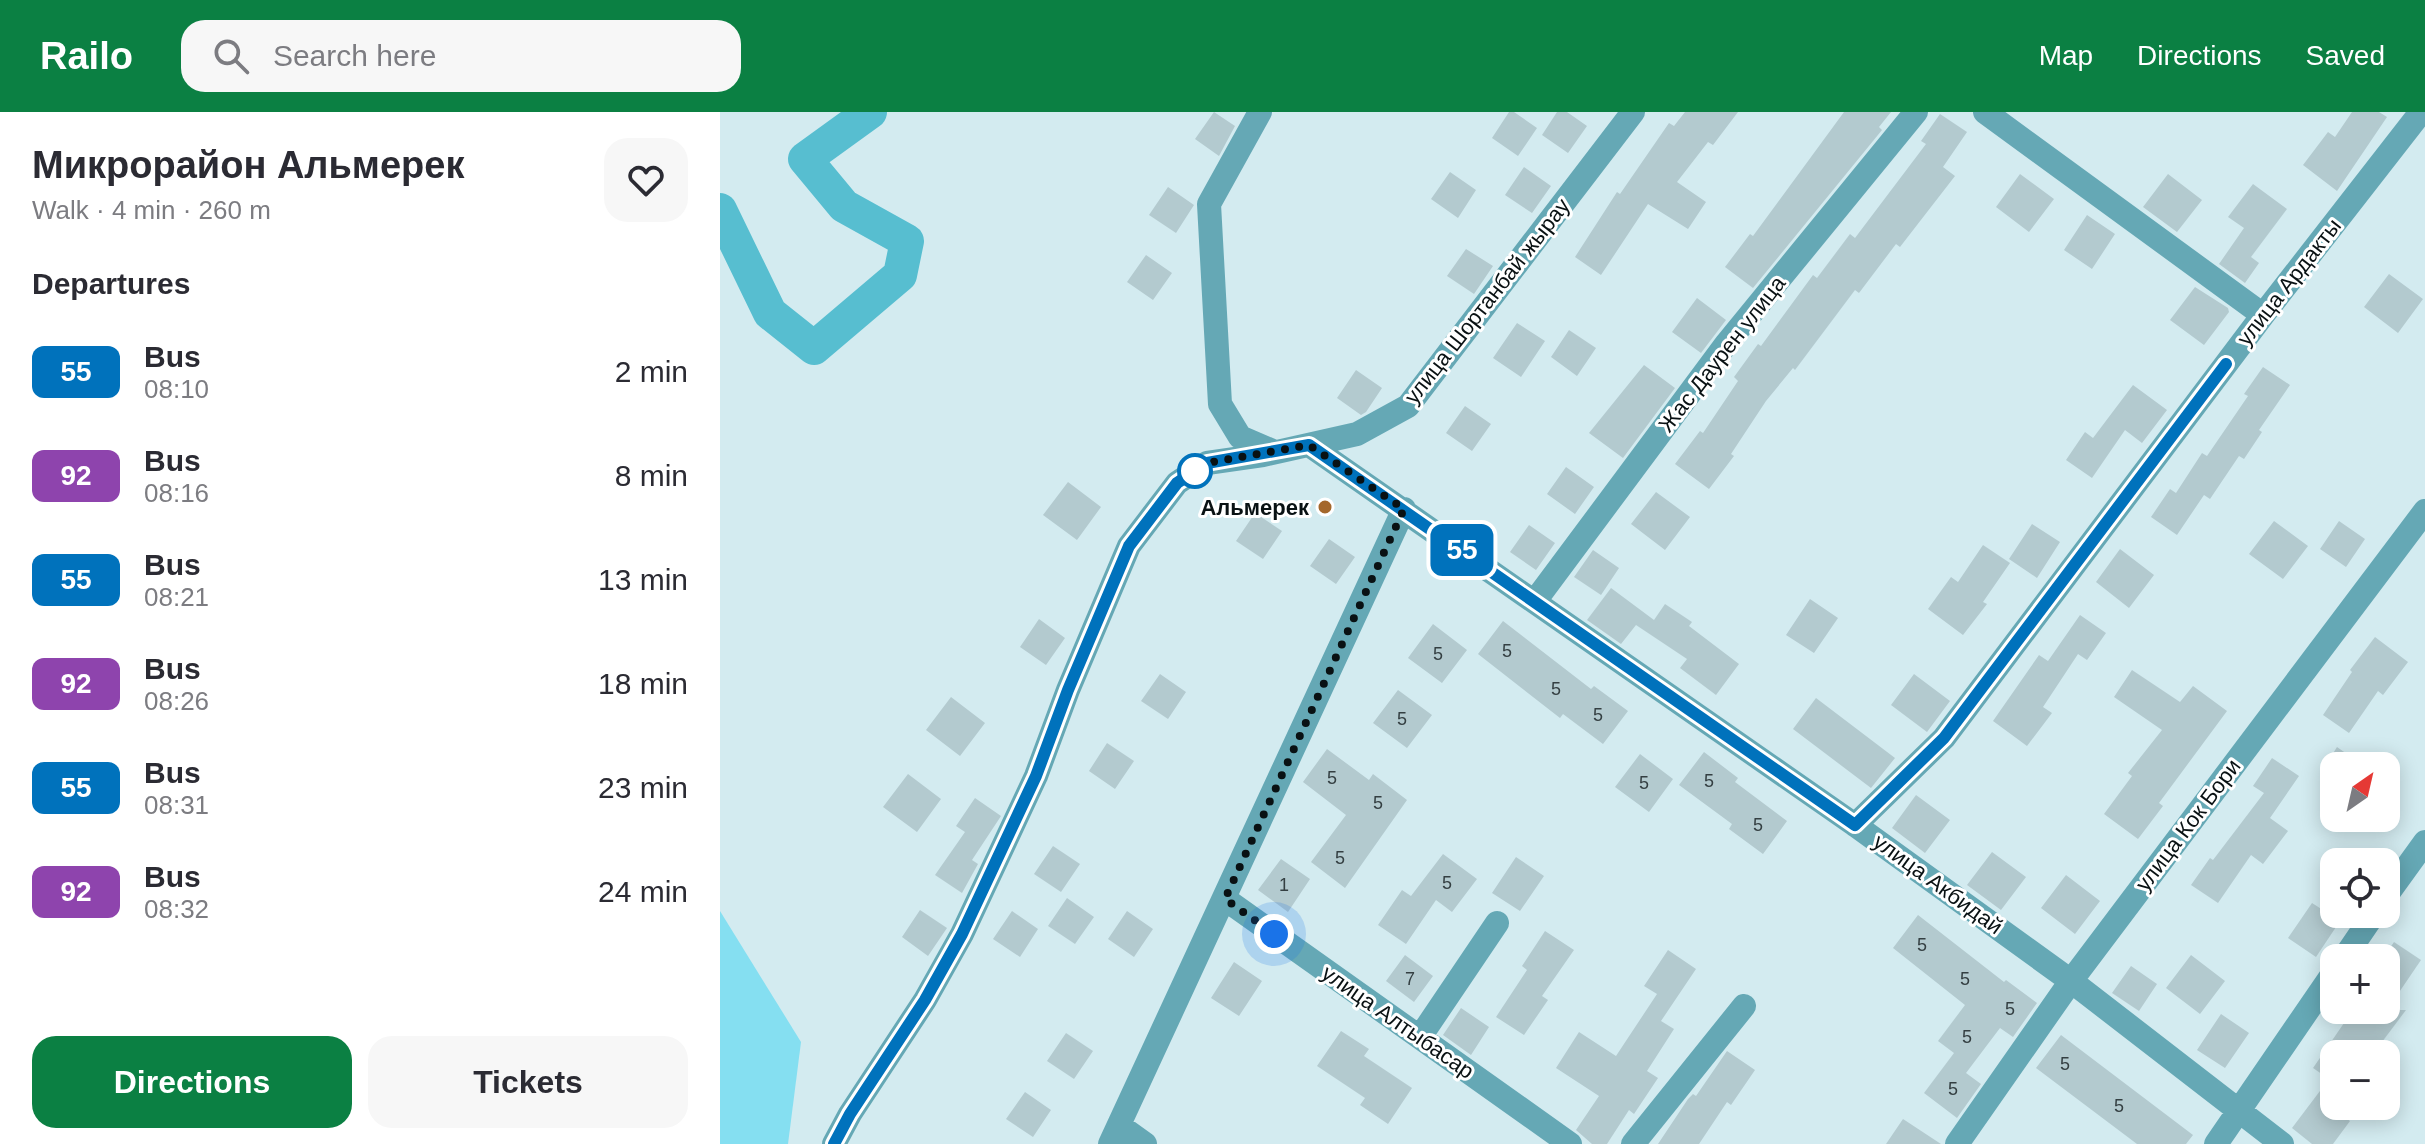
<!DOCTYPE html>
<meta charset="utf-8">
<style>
:root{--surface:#fff;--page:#f7f7f7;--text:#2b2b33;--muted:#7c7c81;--accent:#0b8043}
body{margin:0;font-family:Arial,sans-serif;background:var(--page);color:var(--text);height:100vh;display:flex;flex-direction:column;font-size:30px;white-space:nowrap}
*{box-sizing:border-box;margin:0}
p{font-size:26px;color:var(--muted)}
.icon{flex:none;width:44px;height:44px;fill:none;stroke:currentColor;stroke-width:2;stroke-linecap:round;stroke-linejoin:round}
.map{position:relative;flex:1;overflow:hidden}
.side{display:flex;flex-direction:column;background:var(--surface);width:720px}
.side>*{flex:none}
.badge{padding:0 16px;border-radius:12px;font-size:28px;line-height:52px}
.needle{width:52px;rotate:34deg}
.fabs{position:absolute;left:1600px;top:640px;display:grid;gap:16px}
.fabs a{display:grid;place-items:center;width:80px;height:80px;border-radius:16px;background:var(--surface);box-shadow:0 4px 20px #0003;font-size:40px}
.you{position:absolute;width:40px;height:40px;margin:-20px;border:6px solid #fff;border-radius:50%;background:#1a73e8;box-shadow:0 0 0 12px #1a73e833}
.map>.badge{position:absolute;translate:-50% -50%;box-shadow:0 0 0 4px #fff}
h2{padding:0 32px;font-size:30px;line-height:72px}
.round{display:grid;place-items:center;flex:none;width:84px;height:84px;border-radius:24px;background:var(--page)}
.head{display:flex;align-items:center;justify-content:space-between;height:136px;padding:0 32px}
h1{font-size:38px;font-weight:800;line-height:60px}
.action{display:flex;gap:16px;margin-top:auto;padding:16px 32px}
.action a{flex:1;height:92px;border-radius:24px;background:var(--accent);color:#fff;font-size:32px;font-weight:800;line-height:92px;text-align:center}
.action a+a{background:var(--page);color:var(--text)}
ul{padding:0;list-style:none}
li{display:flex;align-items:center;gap:24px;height:104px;padding:0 32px}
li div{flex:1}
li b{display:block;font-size:30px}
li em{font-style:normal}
li .badge{min-width:88px;font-weight:700;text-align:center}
header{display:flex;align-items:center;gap:48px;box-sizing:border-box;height:112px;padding:0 40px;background:var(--accent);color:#fff}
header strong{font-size:38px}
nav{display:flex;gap:44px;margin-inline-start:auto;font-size:28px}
.search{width:560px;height:72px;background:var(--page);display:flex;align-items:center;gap:20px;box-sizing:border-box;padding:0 28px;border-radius:24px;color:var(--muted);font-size:30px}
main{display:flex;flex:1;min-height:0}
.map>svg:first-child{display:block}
.green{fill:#85dff1}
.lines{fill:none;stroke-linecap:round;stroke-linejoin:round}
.river{stroke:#57bed0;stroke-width:34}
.building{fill:#b3cacf}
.minor{stroke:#65a8b5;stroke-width:24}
.line-casing{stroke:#fff;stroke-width:18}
.line{stroke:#0072bc;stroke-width:12}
.walk{stroke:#091113;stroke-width:8;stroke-dasharray:0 14.4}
.stop-dot{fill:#fff;stroke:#0072bc;stroke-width:4}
.poi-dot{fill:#a4672b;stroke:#fff;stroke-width:3}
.labels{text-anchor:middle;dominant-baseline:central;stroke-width:6;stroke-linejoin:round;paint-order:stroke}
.number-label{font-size:18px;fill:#343f42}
.street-label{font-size:22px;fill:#091113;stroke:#fff}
.poi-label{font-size:22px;font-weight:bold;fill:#091113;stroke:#fff;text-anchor:end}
</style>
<header>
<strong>Railo</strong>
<div class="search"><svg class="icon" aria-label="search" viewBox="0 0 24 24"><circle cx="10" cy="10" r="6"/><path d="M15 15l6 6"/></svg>Search here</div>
<nav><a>Map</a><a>Directions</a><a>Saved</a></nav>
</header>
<main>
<section class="side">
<div class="head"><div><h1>Микрорайон Альмерек</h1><p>Walk · 4 min · 260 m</p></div><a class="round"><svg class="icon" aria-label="heart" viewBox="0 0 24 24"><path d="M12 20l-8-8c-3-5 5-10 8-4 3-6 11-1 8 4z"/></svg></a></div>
<h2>Departures</h2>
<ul>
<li><span class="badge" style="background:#0072bc;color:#fff">55</span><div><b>Bus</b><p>08:10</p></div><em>2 min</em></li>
<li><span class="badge" style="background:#8e44ad;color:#fff">92</span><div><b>Bus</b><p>08:16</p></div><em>8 min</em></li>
<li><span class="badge" style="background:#0072bc;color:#fff">55</span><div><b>Bus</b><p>08:21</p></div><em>13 min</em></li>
<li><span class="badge" style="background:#8e44ad;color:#fff">92</span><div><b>Bus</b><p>08:26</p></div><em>18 min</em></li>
<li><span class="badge" style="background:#0072bc;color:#fff">55</span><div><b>Bus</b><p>08:31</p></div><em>23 min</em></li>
<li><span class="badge" style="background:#8e44ad;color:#fff">92</span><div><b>Bus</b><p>08:32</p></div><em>24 min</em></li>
</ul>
<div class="action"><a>Directions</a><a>Tickets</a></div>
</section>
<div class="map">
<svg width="1705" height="1032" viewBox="0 0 1705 1032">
<rect width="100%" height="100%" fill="#d3ebf0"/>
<path class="green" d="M 0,799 L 81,930 L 68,1032 L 0,1032 Z"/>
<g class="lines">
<path class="river" d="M 0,98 L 50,201 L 94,236 L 180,163 L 187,129 L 124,94 L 85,47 L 150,0"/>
</g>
<path class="building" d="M 494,0 L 515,14 L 499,44 L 475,27 Z
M 789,0 L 794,0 L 817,16 L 798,44 L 772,26 Z
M 837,0 L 847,0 L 867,14 L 848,41 L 822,23 Z
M 965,0 L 1018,0 L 993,33 L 988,30 L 957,70 L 986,90 L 968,117 L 928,92 L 881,163 L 855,145 L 897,80 L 900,82 L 949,11 L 954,14 Z
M 1124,0 L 1171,0 L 1159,15 L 1162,18 L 1033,176 L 1005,155 L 1030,122 L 1033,124 Z
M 1632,0 L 1659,0 L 1667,5 L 1617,79 L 1583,53 L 1608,20 L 1615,25 Z
M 1220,2 L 1247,20 L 1223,55 L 1235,64 L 1180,135 L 1176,132 L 1139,181 L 1135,178 L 1075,258 L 1073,256 L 1046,289 L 1011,342 L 1014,344 L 989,377 L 955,352 L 980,319 L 983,321 L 1018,269 L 1014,265 L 1038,232 L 1041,234 L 1093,163 L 1097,166 L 1130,122 L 1135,126 L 1172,77 L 1206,32 L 1201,29 Z
M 804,55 L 831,74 L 812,101 L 785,83 Z
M 730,60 L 756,78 L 738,106 L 711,87 Z
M 1300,62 L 1334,87 L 1309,120 L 1276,95 Z
M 1448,62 L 1482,88 L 1457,120 L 1423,95 Z
M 1533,72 L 1567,97 L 1531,145 L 1539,151 L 1525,171 L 1499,152 L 1524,116 L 1508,105 Z
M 448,75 L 474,93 L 456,121 L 429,103 Z
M 1367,103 L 1395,122 L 1372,157 L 1344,138 Z
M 746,137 L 773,154 L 754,182 L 727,164 Z
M 426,143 L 452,161 L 433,188 L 407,170 Z
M 1669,162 L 1703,187 L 1678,221 L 1644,195 Z
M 1475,175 L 1508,196 L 1509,200 L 1484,233 L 1450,208 Z
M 977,186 L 1006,208 L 981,241 L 952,220 Z
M 797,211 L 825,229 L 801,265 L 773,246 Z
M 849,218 L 876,236 L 857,264 L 831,245 Z
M 924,253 L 955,276 L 903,346 L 869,321 Z
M 1543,255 L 1570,273 L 1539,318 L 1542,320 L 1524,347 L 1519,344 L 1490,387 L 1484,383 L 1457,423 L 1431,405 L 1450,377 L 1456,381 L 1482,341 L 1487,344 L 1528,284 L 1524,282 Z
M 636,258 L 662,276 L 646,300 L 641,303 L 617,286 Z
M 1413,273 L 1447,298 L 1422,331 L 1405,318 L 1372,366 L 1346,348 L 1365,320 L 1373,326 Z
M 745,294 L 771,312 L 752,339 L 726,321 Z
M 846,355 L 874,375 L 855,402 L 827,382 Z
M 348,370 L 381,395 L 357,428 L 323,403 Z
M 936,380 L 970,405 L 945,438 L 911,412 Z
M 535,401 L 562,419 L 543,447 L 516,429 Z
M 1554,409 L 1588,434 L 1563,467 L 1529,442 Z
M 1619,409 L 1645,427 L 1626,455 L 1600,437 Z
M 1312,412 L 1340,430 L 1317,466 L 1289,447 Z
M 809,413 L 835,431 L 816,458 L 790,440 Z
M 609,427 L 635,445 L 616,472 L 590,454 Z
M 1263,433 L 1290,451 L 1263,490 L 1267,492 L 1243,523 L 1208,497 L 1231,465 L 1238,470 Z
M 1400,437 L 1434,463 L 1409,496 L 1376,470 Z
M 873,438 L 899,456 L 881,483 L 854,465 Z
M 891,476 L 934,508 L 945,492 L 972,510 L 969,514 L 1019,552 L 996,583 L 960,556 L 967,547 L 916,513 L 901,532 L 867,508 Z
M 1090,487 L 1118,506 L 1094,541 L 1066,523 Z
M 1360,503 L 1386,521 L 1367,548 L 1358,542 L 1323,595 L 1332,601 L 1307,634 L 1273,609 L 1319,543 L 1328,549 Z
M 319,507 L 345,526 L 326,553 L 300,535 Z
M 783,509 L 871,577 L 874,574 L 908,599 L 883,632 L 843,602 L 840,606 L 758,542 Z
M 713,512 L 747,538 L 722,571 L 688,546 Z
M 1655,525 L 1688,550 L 1663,583 L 1658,579 L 1629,621 L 1603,603 L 1632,560 L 1630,558 Z
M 1412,558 L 1460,590 L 1473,574 L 1507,599 L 1439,691 L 1443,694 L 1418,727 L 1384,702 L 1412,664 L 1408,661 L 1442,618 L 1394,585 Z
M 440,562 L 466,580 L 448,607 L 421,589 Z
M 1194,562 L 1230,589 L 1207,620 L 1171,593 Z
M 678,578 L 712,603 L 687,636 L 653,611 Z
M 231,585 L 265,611 L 240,644 L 206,618 Z
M 1096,586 L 1175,646 L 1151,676 L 1073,617 Z
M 387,631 L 414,649 L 395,677 L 369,659 Z
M 1617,635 L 1644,654 L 1605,654 Z
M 607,637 L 649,668 L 653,662 L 687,688 L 625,776 L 591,750 L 626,703 L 583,670 Z
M 984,640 L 1018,666 L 1015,670 L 1067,709 L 1043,742 L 1009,717 L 1012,712 L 959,673 Z
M 920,642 L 953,667 L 929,700 L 895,675 Z
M 1552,646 L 1579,664 L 1550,706 L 1568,719 L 1543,752 L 1531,743 L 1498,791 L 1471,773 L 1490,746 L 1493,748 L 1544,681 L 1533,674 Z
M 188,662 L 221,687 L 197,720 L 163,695 Z
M 1196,683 L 1230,708 L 1205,741 L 1172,716 Z
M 255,686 L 281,704 L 252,748 L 258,752 L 242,781 L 215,763 L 245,720 L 236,714 Z
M 333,734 L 360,752 L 341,780 L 314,762 Z
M 1272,740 L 1306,765 L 1281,798 L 1247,773 Z
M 723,742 L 757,767 L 732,800 L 716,788 L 686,832 L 658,813 L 682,778 L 691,784 Z
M 796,745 L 824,764 L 800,799 L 772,781 Z
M 561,747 L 590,767 L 568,800 L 538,778 Z
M 1346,763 L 1380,789 L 1355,822 L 1321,796 Z
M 347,786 L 374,805 L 355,832 L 328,814 Z
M 1592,791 L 1620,809 L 1596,845 L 1568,826 Z
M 200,798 L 227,816 L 208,844 L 182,825 Z
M 292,799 L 318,817 L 300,845 L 273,827 Z
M 407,799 L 433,817 L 414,845 L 388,827 Z
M 1198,803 L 1284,870 L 1286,868 L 1317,891 L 1293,925 L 1280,916 L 1246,961 L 1261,972 L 1237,1006 L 1204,981 L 1234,941 L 1218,929 L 1245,893 L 1173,836 Z
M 825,819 L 854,838 L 822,884 L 828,888 L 804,923 L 776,905 L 807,858 L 802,854 Z
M 1674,830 L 1701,848 L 1667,898 L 1686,898 L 1653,942 L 1614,942 L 1614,997 L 1630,1009 L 1613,1032 L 1592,1032 L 1572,1016 L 1609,967 L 1593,956 L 1633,898 L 1666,898 L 1666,842 Z
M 948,838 L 976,857 L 941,909 L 954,917 L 927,959 L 938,966 L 914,1002 L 909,998 L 887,1032 L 872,1032 L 856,1018 L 879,984 L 836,956 L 859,920 L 896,944 L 937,882 L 924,874 Z
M 685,843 L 713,864 L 694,890 L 666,869 Z
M 1471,843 L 1505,869 L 1480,902 L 1446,876 Z
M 514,850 L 542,869 L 519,904 L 491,886 Z
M 1411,854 L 1437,872 L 1419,899 L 1392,881 Z
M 741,896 L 769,915 L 751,943 L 723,923 Z
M 1501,902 L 1529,921 L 1505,956 L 1477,938 Z
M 621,919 L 649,937 L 644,944 L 692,976 L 668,1012 L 640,993 L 645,986 L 597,954 Z
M 346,921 L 373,939 L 354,967 L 327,949 Z
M 1341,923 L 1473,1023 L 1466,1032 L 1417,1032 L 1316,956 Z
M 1007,939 L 1035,958 L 1011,993 L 1007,990 L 979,1032 L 938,1032 L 968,987 L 973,982 L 976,984 Z
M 305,980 L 331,998 L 313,1025 L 286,1007 Z
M 1183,1007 L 1221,1032 L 1166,1032 Z"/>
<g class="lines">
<path class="minor" d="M 540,0 L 489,92 L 500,292 L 520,325 L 555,340
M 1265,0 L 1543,203
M 589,333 L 1135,713 L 1351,869 L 1562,1032
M 815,489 L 1007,231 L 1196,0
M 1135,713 L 1224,626 L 1543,203 L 1701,0
M 1666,784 L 1705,730
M 505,787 L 850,1032
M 1624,846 L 1654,802
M 700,925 L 777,811
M 400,1014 L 425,1032
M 114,1032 L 130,1002 L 205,888 L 242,822 L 316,664 L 348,578 L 409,434 L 457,371 L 487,351 L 543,343 L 637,322 L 688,294 L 913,0
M 390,1032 L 684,397
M 913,1032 L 1024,894
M 1237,1032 L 1351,869 L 1705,399
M 1496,1032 L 1614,860"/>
</g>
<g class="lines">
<defs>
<path id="line" d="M 114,1032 L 130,1002 L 205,888 L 242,822 L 316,664 L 348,578 L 409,434 L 457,371 L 487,351 L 589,333 L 1135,713 L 1224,626 L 1506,252"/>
</defs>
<use href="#line" class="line-casing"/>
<use href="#line" class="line"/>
<path class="walk" d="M 475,359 L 472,361 L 487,351 L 589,333 L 684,397 L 505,787 L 554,822"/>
</g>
<circle class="stop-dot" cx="475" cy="359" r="16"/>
<circle class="poi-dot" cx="605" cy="395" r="8"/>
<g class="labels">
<g class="number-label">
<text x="787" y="539">5</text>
<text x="718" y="542">5</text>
<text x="836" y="577">5</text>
<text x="878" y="603">5</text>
<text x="682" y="607">5</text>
<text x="612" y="666">5</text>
<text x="989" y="669">5</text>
<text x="924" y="671">5</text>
<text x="658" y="691">5</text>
<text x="1038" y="713">5</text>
<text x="620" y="746">5</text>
<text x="727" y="771">5</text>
<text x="564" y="773">1</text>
<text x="1202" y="833">5</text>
<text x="690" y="867">7</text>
<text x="1245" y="867">5</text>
<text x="1290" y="897">5</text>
<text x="1247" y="925">5</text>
<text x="1345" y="952">5</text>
<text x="1233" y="977">5</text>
<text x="1399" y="994">5</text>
</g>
<g class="street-label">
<text transform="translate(1569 170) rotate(-52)">улица Ардакты</text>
<text transform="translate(767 189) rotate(-52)">улица Шортанбай жырау</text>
<text transform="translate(1002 242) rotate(-52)">Жас Даурен улица</text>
<text transform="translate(1468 713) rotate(-53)">улица Кок Бори</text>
<text transform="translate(1218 772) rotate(36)">улица Акбидай</text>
<text transform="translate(678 910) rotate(35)">улица Алтыбасар</text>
</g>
<g class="poi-label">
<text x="589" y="395">Альмерек</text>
</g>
</g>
</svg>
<div class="fabs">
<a><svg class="needle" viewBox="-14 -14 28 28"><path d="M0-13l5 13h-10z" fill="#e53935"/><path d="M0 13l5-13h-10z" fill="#7c7c81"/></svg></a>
<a><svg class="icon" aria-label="locate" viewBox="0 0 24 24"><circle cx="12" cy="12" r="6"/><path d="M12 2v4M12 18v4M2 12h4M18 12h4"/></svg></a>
<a>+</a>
<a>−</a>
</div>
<div class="you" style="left:554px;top:822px"></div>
<b class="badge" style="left:742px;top:438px;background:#0072bc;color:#fff">55</b>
</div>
</main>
